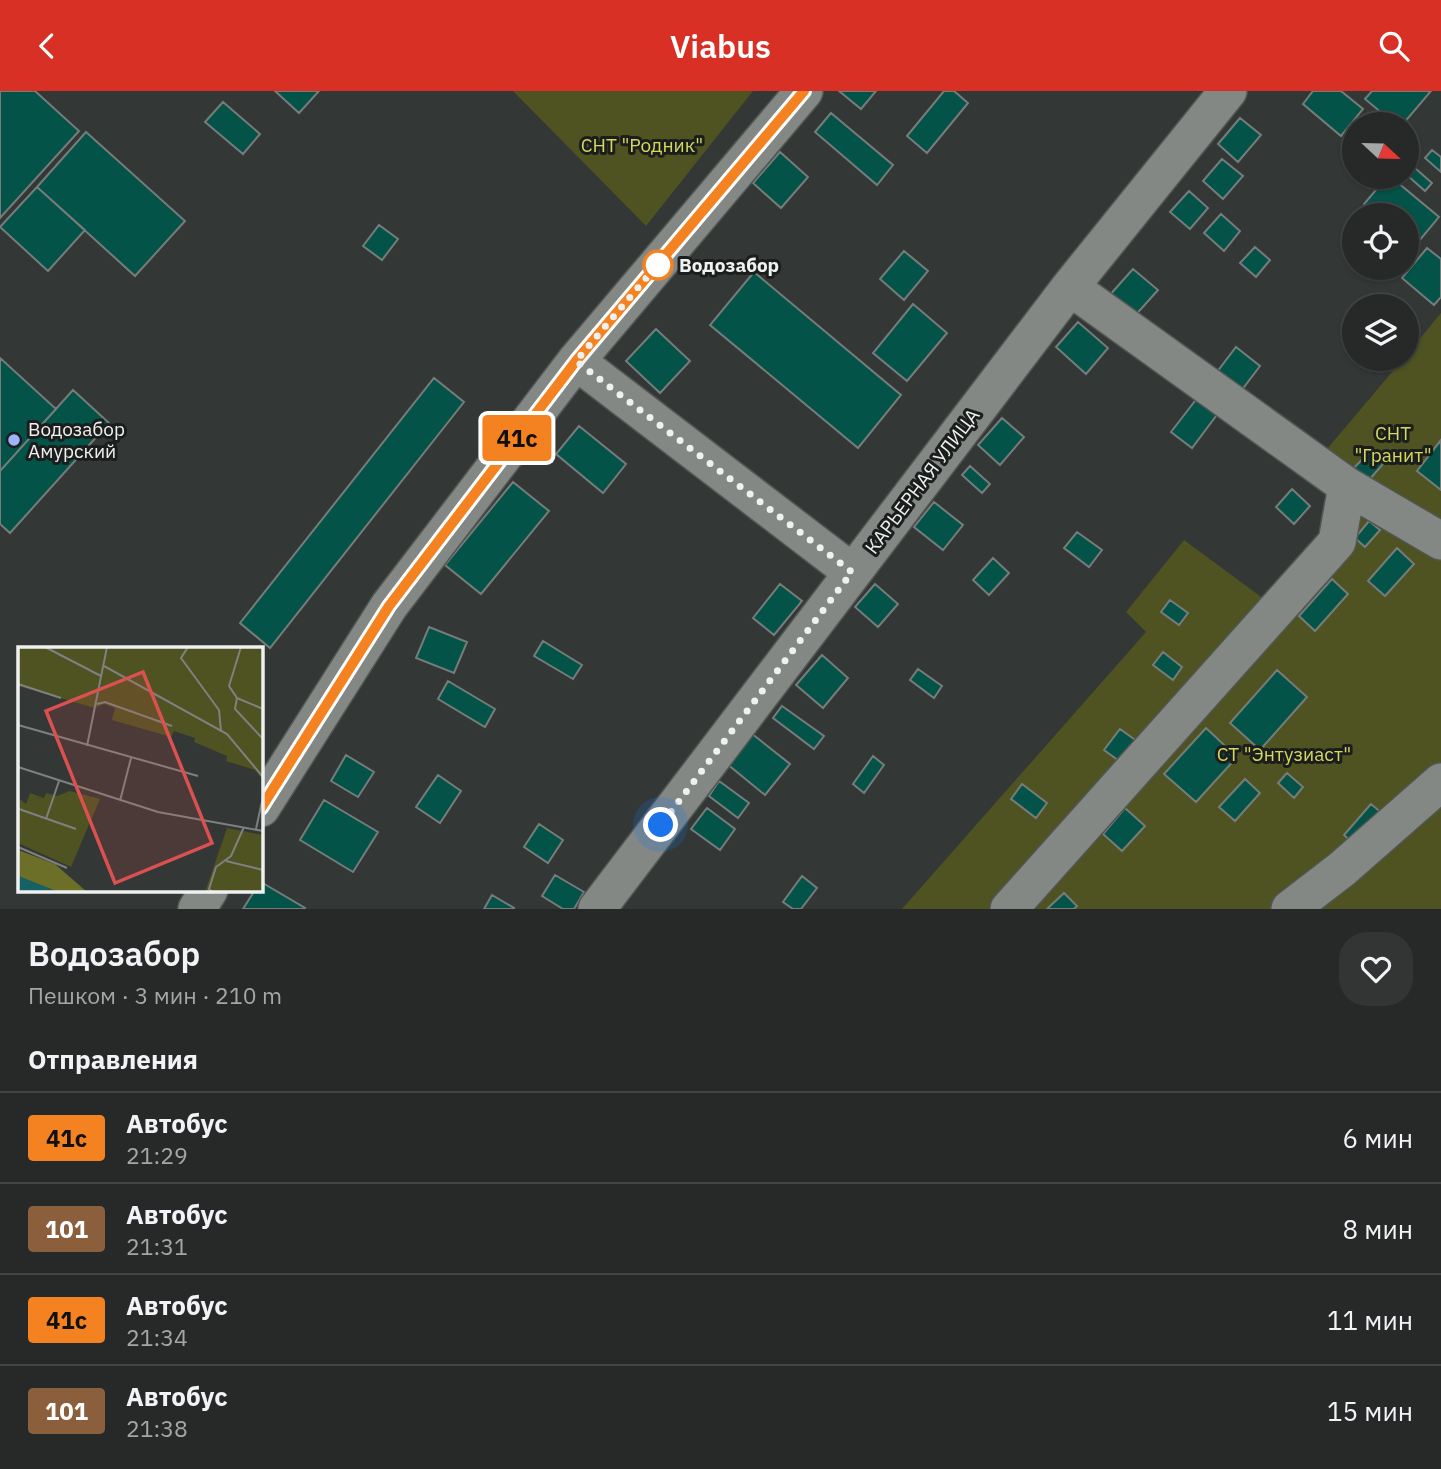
<!DOCTYPE html>
<html lang="ru">
<meta charset="utf-8">
<style>
:root{--surface:#262928;--page:#323534;--text:#f1f3f6;--muted:#a4a6a8;--line:#424545;--accent:#d93025}
body{margin:0;font-family:"IBM Plex Sans",sans-serif;background:var(--page);color:var(--text);height:100vh;display:flex;flex-direction:column;font-size:26px;white-space:nowrap}
*{box-sizing:border-box;margin:0}
p{font-size:23px;color:var(--muted)}
.icon{flex:none;width:38px;height:38px;fill:none;stroke:currentColor;stroke-width:2;stroke-linecap:round;stroke-linejoin:round}
.map{position:relative;height:818px;overflow:hidden}
.panel{display:flex;flex-direction:column;background:var(--surface);flex:1}
.panel>*{flex:none}
.badge{padding:0 14px;border-radius:5px;font-size:24px;line-height:46px}
.needle{width:46px;rotate:112deg}
.tools{position:absolute;left:1342px;top:21px;display:grid;gap:14px}
.tools a{display:grid;place-items:center;width:77px;height:77px;border-radius:50%;background:var(--surface);box-shadow:0 2px 5px #0004,0 0 0 2px var(--line);font-size:35px}
.you{position:absolute;width:35px;height:35px;margin:-18px;border:5px solid #fff;border-radius:50%;background:#1a73e8;box-shadow:0 0 0 10px #1a73e833}
.map>.badge{position:absolute;translate:-50% -50%;box-shadow:0 0 0 4px #fff}
h2{padding:0 28px;font-size:26px;line-height:63px}
.round{display:grid;place-items:center;flex:none;width:74px;height:74px;border-radius:28px;background:var(--page)}
.overview{display:flex;align-items:center;justify-content:space-between;height:119px;padding:0 28px}
h1{font-size:33px;font-weight:600;line-height:52px}
ul{padding:0;list-style:none}
li{display:flex;align-items:center;gap:21px;height:91px;padding:0 28px;border-top:2px solid var(--line)}
li div{flex:1}
li b{display:block;font-size:26px}
li em{font-style:normal}
li .badge{min-width:77px;font-weight:700;text-align:center}
header{display:flex;justify-content:space-between;align-items:center;height:91px;padding:0 28px;background:var(--accent);color:#fff;font-size:32px;font-weight:600}
.map>svg:first-child{display:block}
.green{fill:#4f5221}
.building{fill:#035348;stroke:#767c7a;stroke-width:2}
.lines{fill:none;stroke-linecap:round;stroke-linejoin:round}
.minor-casing{stroke:#525653;stroke-width:40}
.minor{stroke:#838885;stroke-width:37}
.line-casing{stroke:#fff;stroke-width:16}
.line{stroke:#f58220;stroke-width:10}
.walk{stroke:#eef1ef;stroke-width:7;stroke-dasharray:0 12.6}
.stop-dot{fill:#fff;stroke:#f58220;stroke-width:3.5}
.poi-dot{fill:#9db4fd;stroke:#1c1e1d;stroke-width:2.5}
.labels{text-anchor:middle;dominant-baseline:central;stroke-width:6;stroke-linejoin:round;paint-order:stroke}
.park-label{font-size:19px;fill:#d3da5e;stroke:#1c1e1d}
.stop-label{font-size:19px;font-weight:bold;fill:#eef1ef;stroke:#1c1e1d;text-anchor:start}
.poi-label{font-size:19px;fill:#eef1ef;stroke:#1c1e1d;text-anchor:start}
.street-label{font-size:19px;fill:#eef1ef;stroke:#1c1e1d}
.inset-road{fill:none;stroke:#7e817f;stroke-width:2}
.view{fill:#db5050;fill-opacity:0.15;stroke:#db5050;stroke-width:3.5}
.inset-edge{fill:none;stroke:#eef1ef;stroke-width:3.5}
</style>
<header><svg class="icon" aria-label="back" viewBox="0 0 24 24"><path d="M15 5l-7 7 7 7"/></svg>Viabus<svg class="icon" aria-label="search" viewBox="0 0 24 24"><circle cx="10" cy="10" r="6"/><path d="M15 15l6 6"/></svg></header>
<div class="map">
<svg width="1441" height="818" viewBox="0 0 1441 818">
<rect width="100%" height="100%" fill="#333735"/>
<path class="green" d="M 513,0 L 753,0 L 646,135 Z
M 1441,222 L 1441,818 L 902,818 L 1146,541 L 1126,521 L 1184,449 L 1264,508 L 1324,441 L 1332,415 L 1322,364 L 1403,268 L 1407,268 L 1407,263 Z"/>
<path class="building" d="M 0,0 L 35,0 L 79,40 L 0,127 Z
M 275,0 L 319,0 L 299,22 Z
M 839,0 L 876,0 L 861,18 Z
M 944,0 L 954,0 L 968,12 L 927,62 L 907,45 Z
M 1313,0 L 1341,0 L 1363,18 L 1341,45 L 1303,13 Z
M 1372,0 L 1431,0 L 1403,33 L 1395,33 L 1365,8 Z
M 223,11 L 260,43 L 243,63 L 205,31 Z
M 831,22 L 893,74 L 877,94 L 815,41 Z
M 1240,27 L 1261,44 L 1238,71 L 1218,53 Z
M 86,41 L 185,130 L 135,185 L 37,96 Z
M 1432,59 L 1441,66 L 1441,81 L 1425,67 Z
M 780,61 L 808,86 L 781,117 L 753,92 Z
M 1222,68 L 1243,85 L 1223,108 L 1203,90 Z
M 1415,77 L 1432,92 L 1425,100 L 1408,85 Z
M 1387,86 L 1391,86 L 1439,126 L 1415,155 L 1407,149 L 1407,124 L 1378,124 L 1364,113 Z
M 37,96 L 85,139 L 48,180 L 0,136 Z
M 1189,100 L 1208,117 L 1190,138 L 1170,121 Z
M 1221,123 L 1240,140 L 1224,160 L 1204,142 Z
M 379,134 L 398,148 L 382,169 L 363,155 Z
M 1255,156 L 1270,169 L 1256,186 L 1240,172 Z
M 1427,157 L 1441,168 L 1441,206 L 1434,214 L 1402,187 Z
M 904,160 L 928,180 L 904,209 L 880,188 Z
M 1133,178 L 1158,199 L 1132,228 L 1108,206 Z
M 754,181 L 901,304 L 858,357 L 710,234 Z
M 913,213 L 947,242 L 907,290 L 873,262 Z
M 1078,231 L 1108,257 L 1086,283 L 1056,256 Z
M 656,238 L 690,270 L 660,302 L 626,270 Z
M 1236,256 L 1260,275 L 1241,300 L 1217,281 Z
M 0,267 L 56,318 L 0,380 Z
M 434,287 L 464,311 L 270,557 L 240,532 Z
M 73,299 L 109,332 L 10,442 L 0,433 L 0,380 Z
M 1198,306 L 1219,321 L 1192,357 L 1171,341 Z
M 1002,327 L 1024,346 L 1000,374 L 978,354 Z
M 579,335 L 626,373 L 603,402 L 556,363 Z
M 1441,349 L 1441,399 L 1417,380 Z
M 1370,360 L 1383,373 L 1368,390 L 1354,377 Z
M 970,375 L 990,393 L 982,402 L 962,384 Z
M 513,391 L 549,420 L 481,503 L 445,474 Z
M 1292,398 L 1310,415 L 1294,433 L 1276,416 Z
M 934,411 L 963,434 L 943,459 L 914,436 Z
M 1369,430 L 1380,439 L 1365,456 L 1355,447 Z
M 1077,441 L 1102,459 L 1089,476 L 1064,457 Z
M 1397,457 L 1414,473 L 1385,505 L 1368,490 Z
M 993,467 L 1009,482 L 989,504 L 973,489 Z
M 1332,488 L 1348,503 L 1315,540 L 1299,525 Z
M 780,493 L 802,510 L 774,544 L 753,527 Z
M 875,493 L 898,513 L 878,536 L 855,516 Z
M 1170,509 L 1188,522 L 1179,534 L 1161,521 Z
M 429,536 L 467,551 L 454,582 L 416,567 Z
M 543,550 L 582,574 L 573,588 L 534,565 Z
M 1163,561 L 1182,576 L 1173,589 L 1153,574 Z
M 822,564 L 848,587 L 823,617 L 796,594 Z
M 918,578 L 942,595 L 934,607 L 910,589 Z
M 1277,579 L 1307,606 L 1260,659 L 1230,632 Z
M 448,590 L 495,618 L 485,636 L 438,608 Z
M 782,615 L 824,645 L 814,658 L 773,627 Z
M 1206,637 L 1237,666 L 1196,711 L 1164,683 Z
M 1120,638 L 1138,651 L 1122,672 L 1104,659 Z
M 751,642 L 790,673 L 765,704 L 726,672 Z
M 346,664 L 374,681 L 358,706 L 331,690 Z
M 873,665 L 884,674 L 864,702 L 853,693 Z
M 1287,682 L 1303,696 L 1294,707 L 1278,692 Z
M 438,684 L 461,700 L 440,732 L 416,716 Z
M 1245,688 L 1260,702 L 1235,730 L 1219,716 Z
M 719,690 L 749,712 L 738,727 L 709,705 Z
M 1022,693 L 1047,712 L 1036,727 L 1011,708 Z
M 324,709 L 378,741 L 353,781 L 300,749 Z
M 1371,713 L 1384,724 L 1356,755 L 1344,744 Z
M 707,717 L 735,738 L 720,759 L 691,738 Z
M 1125,717 L 1145,735 L 1122,760 L 1103,743 Z
M 539,733 L 563,749 L 548,772 L 524,756 Z
M 555,784 L 584,801 L 574,818 L 563,818 L 542,805 Z
M 802,785 L 817,797 L 801,818 L 793,818 L 783,811 Z
M 261,791 L 305,817 L 304,818 L 243,818 L 255,799 L 261,799 Z
M 1064,802 L 1077,815 L 1074,818 L 1047,818 Z
M 492,804 L 514,817 L 513,818 L 484,818 Z"/>
<g class="lines">
<defs>
<path id="minor" d="M 1070,196 L 1347,395 L 1441,450
M 576,270 L 852,481
M 261,717 L 389,515 L 576,270 L 804,0
M 197,818 L 209,799
M 597,818 L 1070,196 L 1228,0
M 1009,818 L 1337,451 L 1347,395
M 1290,818 L 1342,778 L 1441,691"/>
</defs>
<use href="#minor" class="minor-casing"/>
<use href="#minor" class="minor"/>
</g>
<g class="lines">
<defs>
<path id="line" d="M 261,717 L 389,515 L 576,270 L 804,0"/>
</defs>
<use href="#line" class="line-casing"/>
<use href="#line" class="line"/>
<path class="walk" d="M 658,174 L 664,166 L 576,270 L 852,481 L 661,734"/>
</g>
<circle class="stop-dot" cx="658" cy="174" r="14"/>
<circle class="poi-dot" cx="14" cy="349" r="7"/>
<g class="labels">
<g class="park-label">
<text x="642" y="54">СНТ "Родник"</text>
<text x="1393" y="342">СНТ<tspan x="1393" dy="22">"Гранит"</tspan></text>
<text x="1284" y="663">СТ "Энтузиаст"</text>
</g>
<g class="stop-label">
<text x="679" y="174">Водозабор</text>
</g>
<g class="poi-label">
<text x="28" y="338">Водозабор<tspan x="28" dy="22">Амурский</tspan></text>
</g>
<g class="street-label">
<text transform="translate(922 390) rotate(-53)">КАРЬЕРНАЯ УЛИЦА</text>
</g>
</g>
<g transform="translate(18 556)">
<rect width="245" height="245" fill="#333735"/>
<path d="M 0,0 L 245,0 L 245,133 L 237,123 L 208,114 L 209,109 L 176,95 L 177,91 L 156,84 L 153,90 L 94,73 L 97,61 L 86,57 L 77,61 L 0,39 ZM 52,144 L 82,152 L 53,220 L 0,196 L 2,152 L 8,157 L 12,146 L 26,151 L 28,146 L 39,149 ZM 209,181 L 245,188 L 245,245 L 187,245 Z" fill="#4f5221"/>
<path d="M 0,203 L 37,217 L 69,245 L 40,245 L 0,229 Z" fill="#6b6f28"/>
<path d="M 0,229 L 40,245 L 0,245 Z" fill="#146166"/>
<path class="inset-road" d="M 27,0 L 83,29M 170,0 L 163,11 L 201,63 L 203,84M 223,0 L 211,39 L 219,51 L 217,62 L 245,92M 86,19 L 209,87 L 245,130M 0,37 L 43,51M 219,51 L 245,62M 79,57 L 87,55 L 154,79M 0,78 L 180,129M 69,99 L 89,0M 0,120 L 140,165 L 245,184M 102,154 L 113,111M 1,162 L 58,182M 28,172 L 41,134M 238,182 L 245,150M 0,200 L 49,221M 208,214 L 245,223M 195,245 L 191,242 L 198,220 L 213,209 L 226,180"/>
<path class="view" d="M 125,25 L 194,196 L 97,236 L 28,64 Z"/>
<rect width="245" height="245" class="inset-edge"/>
</g>
</svg>
<div class="tools">
<a><svg class="needle" viewBox="-14 -14 28 28"><path d="M0-13l5 13h-10z" fill="#e53935"/><path d="M0 13l5-13h-10z" fill="#a4a6a8"/></svg></a>
<a><svg class="icon" aria-label="locate" viewBox="0 0 24 24"><circle cx="12" cy="12" r="6"/><path d="M12 2v4M12 18v4M2 12h4M18 12h4"/></svg></a>
<a><svg class="icon" aria-label="layers" viewBox="0 0 24 24"><path d="M12 4l9 5-9 5-9-5zM3 14l9 5 9-5"/></svg></a>
</div>
<div class="you" style="left:661px;top:734px"></div>
<b class="badge" style="left:517px;top:347px;background:#f58220;color:#111">41с</b>
</div>
<section class="panel">
<div class="overview"><div><h1>Водозабор</h1><p>Пешком · 3 мин · 210 m</p></div><a class="round"><svg class="icon" aria-label="heart" viewBox="0 0 24 24"><path d="M12 20l-8-8c-3-5 5-10 8-4 3-6 11-1 8 4z"/></svg></a></div>
<h2>Отправления</h2>
<ul>
<li><span class="badge" style="background:#f58220;color:#111">41с</span><div><b>Автобус</b><p>21:29</p></div><em>6 мин</em></li>
<li><span class="badge" style="background:#8b5e3c;color:#fff">101</span><div><b>Автобус</b><p>21:31</p></div><em>8 мин</em></li>
<li><span class="badge" style="background:#f58220;color:#111">41с</span><div><b>Автобус</b><p>21:34</p></div><em>11 мин</em></li>
<li><span class="badge" style="background:#8b5e3c;color:#fff">101</span><div><b>Автобус</b><p>21:38</p></div><em>15 мин</em></li>
</ul>
</section>
